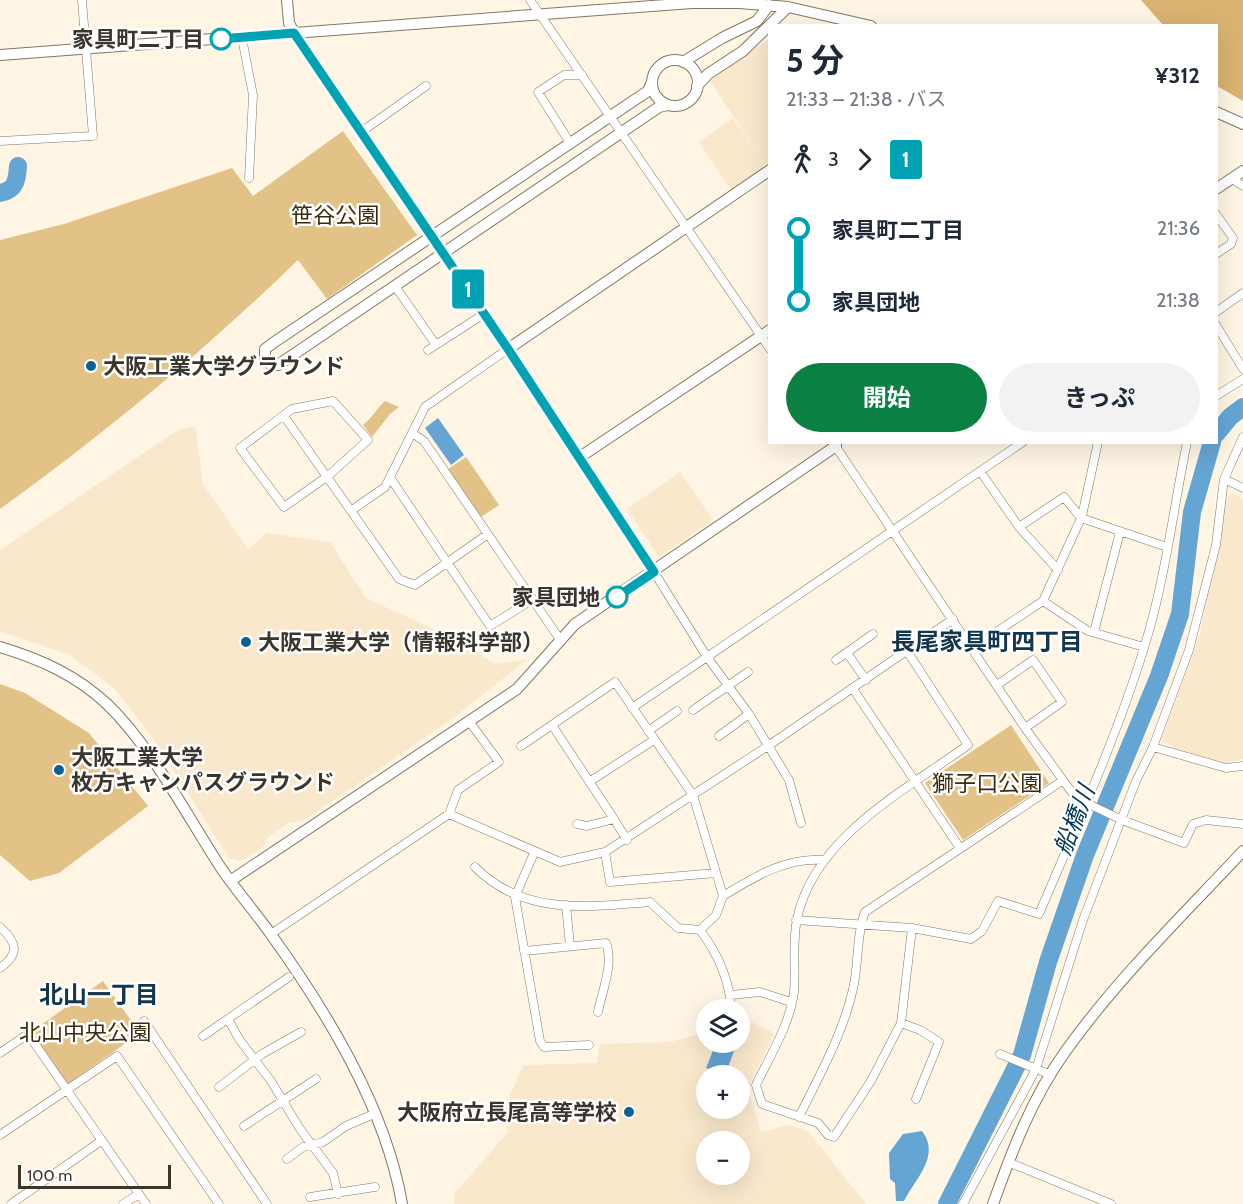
<!DOCTYPE html>
<html lang="ja">
<meta charset="utf-8">
<style>
:root{--surface:#fff;--page:#f2f2f3;--text:#1f2937;--muted:#747a83;--accent:#0b8043}
body{margin:0;font-family:Cabin,"Noto Sans JP",sans-serif;background:var(--page);color:var(--text);height:100vh;display:flex;flex-direction:column;font-size:22px;white-space:nowrap}
*{box-sizing:border-box;margin:0}
p{font-size:20px;color:var(--muted)}
.icon{flex:none;width:33px;height:33px;fill:none;stroke:currentColor;stroke-width:2;stroke-linecap:round;stroke-linejoin:round}
.map{position:relative;flex:1;overflow:hidden}
.drawer{position:absolute;left:768px;top:24px;width:450px;height:420px;display:flex;flex-direction:column;background:var(--surface);border-radius:0px;box-shadow:0 6px 24px #0002}
.drawer>*{flex:none}
.badge{padding:0 12px;border-radius:4px;font-size:21px;line-height:39px}
.tools{position:absolute;left:696px;top:999px;display:grid;gap:12px}
.tools a{display:grid;place-items:center;width:54px;height:54px;border-radius:50%;background:var(--surface);box-shadow:0 6px 24px #0002;font-size:30px}
.scale{position:absolute;left:18px;bottom:15px;width:153px;box-sizing:border-box;padding-left:6px;border:3px solid #3a362d;border-top:0;font-size:16px;line-height:21px;white-space:nowrap;color:#3a362d;-webkit-text-stroke:4px #fff;paint-order:stroke}
.map>.badge{position:absolute;translate:-50% -50%;box-shadow:0 0 0 3px #fff}
.legs{display:flex;align-items:center;gap:9px;height:66px;padding:0 18px;font-size:20px}
.legs p{margin-inline-start:auto}
.headline{display:flex;align-items:center;justify-content:space-between;height:102px;padding:0 18px}
h1{font-size:33px;font-weight:700;line-height:45px}
.action{display:flex;gap:12px;margin-top:auto;padding:12px 18px}
.action a{flex:1;height:69px;border-radius:36px;background:var(--accent);color:#fff;font-size:24px;font-weight:700;line-height:69px;text-align:center}
.action a+a{background:var(--page);color:var(--text)}
ul{padding:0 18px;list-style:none}
li{display:flex;align-items:center;gap:21px;height:72px;font-size:22px}
li i{display:grid;place-items:center;width:9px;height:100%;margin:0 8px;background:currentColor}
li i::after{content:'';width:15px;height:15px;margin:-8px;border:4px solid;border-radius:50%;background:var(--surface)}
li p{margin-inline-start:auto}
li:first-child i{background:linear-gradient(#0000 50%,currentColor 0)}
li:last-child i{background:linear-gradient(currentColor 50%,#0000 0)}
.map>svg:first-child{display:block}
.built{fill:#f9e8cc;fill-rule:evenodd}
.green{fill:#e3c288}
.forest{fill:#d9b370}
.water{fill:#65a5d4}
.lines{fill:none;stroke-linecap:round;stroke-linejoin:round}
.river{stroke:#65a5d4;stroke-width:18}
.street-casing{stroke:#837865;stroke-width:9}
.secondary-casing{stroke:#837865;stroke-width:12}
.street{stroke:#fff;stroke-width:8}
.secondary{stroke:#fff;stroke-width:10}
.line-1-casing{stroke:#fff;stroke-width:14}
.line-1{stroke:#00a3b4;stroke-width:9}
.stop-1-dot{fill:#fff;stroke:#00a3b4;stroke-width:3}
.poi-dot{fill:#076192;stroke:#fff;stroke-width:2}
.labels{text-anchor:middle;dominant-baseline:central;stroke-width:5;stroke-linejoin:round;paint-order:stroke}
.stop-label{font-size:22px;font-weight:bold;fill:#3a362d;stroke:#fff;text-anchor:end}
.park-label{font-size:22px;fill:#3b2c0d;stroke:#fff}
.poi-label{font-size:22px;font-weight:bold;fill:#3a362d;stroke:#fff;text-anchor:start}
.neighbourhood-label{font-size:24px;font-weight:bold;fill:#11364e;stroke:#fff}
.water-label{font-size:24px;font-style:italic;fill:#023857;stroke:#fff}
</style>
<div class="map">
<svg width="1243" height="1204" viewBox="0 0 1243 1204">
<rect width="100%" height="100%" fill="#fff5e4"/>
<path class="built" d="M 769,39 L 769,166 L 732,191 L 699,142 L 733,118 L 763,161 L 710,81 Z
M 195,426 L 203,484 L 248,549 L 267,533 L 330,542 L 366,598 L 433,629 L 478,652 L 494,664 L 528,659 L 452,719 L 303,821 L 288,823 L 267,838 L 263,847 L 241,861 L 229,858 L 153,738 L 114,688 L 70,655 L 0,631 L 0,550 L 178,430 Z
M 680,472 L 713,520 L 659,557 L 627,509 Z
M 1231,493 L 1243,499 L 1243,759 L 1222,764 L 1195,757 L 1161,741 L 1200,634 L 1227,497 Z
M 754,1023 L 774,1033 L 748,1088 L 761,1132 L 790,1125 L 809,1132 L 866,1204 L 454,1204 L 455,1193 L 508,1132 L 502,1115 L 523,1065 L 597,1063 L 600,1044 L 670,1042 L 706,1032 L 706,1042 L 740,1042 L 740,1024 ZM 706,1076 L 740,1076 L 740,1108 L 706,1108 ZM 706,1142 L 740,1142 L 740,1174 L 706,1174 Z"/>
<path class="green" d="M 343,131 L 417,235 L 327,299 L 298,260 C 205,350 106,433 0,509 L 0,240 L 64,224 L 232,168 L 253,196 Z
M 385,401 L 399,407 L 390,414 L 372,437 L 363,425 C 373,417 376,409 385,401 Z
M 466,457 L 499,505 L 481,517 L 448,469 Z
M 0,684 L 25,693 L 89,733 L 148,806 L 59,873 L 30,881 L 0,855 Z
M 1011,725 L 1049,783 L 963,840 L 925,783 Z
M 103,981 L 140,1033 L 68,1084 L 31,1032 Z"/>
<path class="forest" d="M 1141,0 L 1243,0 L 1243,101 L 1217,86 L 1216,26 L 1163,25 Z"/>
<path class="water" d="M 438,418 L 464,455 L 451,465 L 425,428 Z
M 716,1043 L 737,1043 L 725,1075 L 706,1068 Z
M 922,1131 C 941,1156 915,1179 904,1201 L 896,1201 L 895,1183 L 890,1179 L 889,1153 L 903,1134 Z"/>
<g class="lines">
<path class="river" d="M 0,193 C 16,190 17,180 18,166
M 1216,434 L 1230,417 L 1243,407
M 947,1204 L 1022,1055 L 1048,962 L 1085,855 L 1159,676 L 1180,614 L 1192,512 L 1212,442"/>
<defs>
<path id="street" d="M 530,0 L 770,349
M 242,38 L 253,95 L 249,178
M 361,132 L 426,86
M 0,141 L 93,136 L 82,0
M 570,143 L 538,92 L 564,75 L 582,75
M 1232,179 L 1243,186
M 1216,214 L 1233,238 L 1231,244 L 1216,254
M 395,286 L 436,345
M 1216,312 L 1243,293
M 1216,325 L 1243,369
M 428,350 L 484,314
M 1216,396 L 1243,379
M 333,401 L 368,440 L 328,476 L 284,507 L 240,448 L 292,409 Z
M 284,416 L 399,579 L 415,585 L 488,534
M 412,433 L 424,441 L 561,641
M 834,444 L 1025,728 L 1076,798 L 1122,820 L 1184,843 L 1193,824 L 1206,820 L 1243,824
M 980,471 L 1019,527 L 1058,570
M 391,479 L 490,626 L 533,599
M 1224,479 L 1243,488
M 352,510 L 385,487 L 425,407 L 508,349
M 1019,527 L 1064,497 L 1081,518 L 1167,547
M 654,572 L 707,657 L 749,714 L 789,780 L 801,823
M 1043,601 L 1088,631 L 1144,647
M 1094,632 L 1120,532
M 972,648 L 1043,601 L 1082,516 L 1098,442
M 907,651 L 968,745 C 906,790 814,837 797,919 C 792,942 796,968 794,992 C 790,1024 770,1056 756,1085 L 762,1104 L 818,1123 L 828,1135 L 834,1137 L 871,1081 L 901,1023 L 912,928
M 847,653 L 866,680
M 836,660 L 873,634
M 997,685 L 1033,660 L 1062,702 L 1025,728
M 853,689 L 960,848
M 632,708 L 1023,442
M 693,710 L 748,672
M 552,725 L 614,819
M 648,731 L 677,711
M 719,736 L 749,714
M 1153,747 L 1226,768 L 1243,766
M 589,782 L 654,740
M 449,814 L 458,790 L 499,762 L 469,721
M 577,824 L 587,826 L 614,819 L 627,840
M 605,852 L 610,882 L 716,873
M 534,853 L 515,897 L 540,1041 L 544,1047 L 589,1045
M 475,867 C 523,916 588,907 650,902 L 678,928 L 700,930 L 716,915 L 723,896 L 693,795 L 615,682 L 521,746
M 723,896 C 754,877 786,857 824,860
M 566,905 L 570,946
M 796,920 L 912,928 L 971,939 L 982,931 L 998,901 L 1039,914 C 1076,827 1116,739 1144,648 C 1165,581 1173,511 1187,442
M 0,927 C 17,942 20,954 0,968
M 700,930 C 718,954 730,979 731,1010
M 271,934 L 449,814 L 560,862 L 605,852 L 768,746 L 953,619
M 524,951 L 606,943 C 614,964 602,991 598,1012
M 731,995 L 760,992 L 791,1002
M 228,1019 L 239,1039 L 271,1081 L 300,1129 L 333,1173 L 338,1194
M 144,1021 L 267,1204
M 901,1023 L 920,1030 L 939,1042 L 916,1099
M 203,1036 L 289,977
M 0,1053 L 28,1034 L 146,1204
M 1000,1054 L 1051,1075
M 219,1087 L 262,1054 L 301,1032
M 799,1117 C 819,1076 843,1034 853,989 C 859,964 856,935 865,912 L 1062,781
M 244,1126 L 316,1079
M 0,1135 L 117,1056 L 219,1204
M 287,1159 L 303,1147 L 323,1142 L 346,1126 L 376,1113
M 1008,1162 L 1111,1204
M 310,1197 L 375,1187
M 11,1204 L 101,1141
M 123,1204 L 139,1194
M 963,1204 L 1036,1069 L 1083,920 L 1136,781 L 1153,747 L 1189,650 L 1216,545 L 1224,479 L 1243,437"/>
<path id="secondary" d="M 287,0 L 289,23 L 294,33 L 508,349 L 654,572
M 0,55 L 692,3 L 739,3 L 788,7 L 871,26
M652 83a23 23 0 1 1 46 0a23 23 0 1 1-46 0Z
M 683,62 L 722,38 L 757,21 L 769,5
M 652,82 L 648,91 L 273,343 L 265,349 L 265,358 L 270,364 L 278,365 L 659,107 L 668,105
M 697,86 L 708,74 L 743,51 L 788,7
M 1216,112 L 1243,124
M 1216,189 L 1243,171
M 508,349 L 770,170
M 580,457 L 770,330
M 0,647 C 40,659 76,675 107,704 C 151,746 187,816 221,868 C 236,890 254,911 270,933 C 326,1011 386,1108 402,1204
M 230,881 L 517,689 L 575,624 L 836,446
M 993,1204 C 1012,1151 1032,1098 1065,1052 C 1117,979 1182,916 1243,851"/>
</defs>
<use href="#street" class="street-casing"/>
<use href="#secondary" class="secondary-casing"/>
<use href="#street" class="street"/>
<use href="#secondary" class="secondary"/>
</g>
<g class="lines">
<defs>
<path id="line-1" d="M 221,39 L 294,33 L 508,349 L 654,572 L 617,597"/>
</defs>
<use href="#line-1" class="line-1-casing"/>
<use href="#line-1" class="line-1"/>
</g>
<g class="stop-1-dot">
<circle cx="221" cy="39" r="10"/>
<circle cx="617" cy="597" r="10"/>
</g>
<g class="poi-dot">
<circle cx="91" cy="366" r="6"/>
<circle cx="246" cy="642" r="6"/>
<circle cx="59" cy="770" r="6"/>
<circle cx="629" cy="1112" r="6"/>
</g>
<g class="labels">
<g class="stop-label">
<text x="204" y="39">家具町二丁目</text>
<text x="600" y="597">家具団地</text>
</g>
<g class="park-label">
<text x="335" y="215">笹谷公園</text>
<text x="987" y="783">獅子口公園</text>
<text x="85" y="1032">北山中央公園</text>
</g>
<g class="poi-label">
<text x="103" y="366">大阪工業大学グラウンド</text>
<text x="258" y="642">大阪工業大学（情報科学部）</text>
<text x="71" y="757">大阪工業大学<tspan x="71" dy="25">枚方キャンパスグラウンド</tspan></text>
<text x="617" y="1112" text-anchor="end">大阪府立長尾高等学校</text>
</g>
<g class="neighbourhood-label">
<text x="987" y="641">長尾家具町四丁目</text>
<text x="99" y="994">北山一丁目</text>
</g>
<g class="water-label">
<text transform="translate(1074 820) rotate(-69)">船橋川</text>
</g>
</g>
</svg>
<div class="tools">
<a><svg class="icon" aria-label="layers" viewBox="0 0 24 24"><path d="M12 4l9 5-9 5-9-5zM3 14l9 5 9-5"/></svg></a>
<a>+</a>
<a>−</a>
</div>
<div class="scale">100 m</div>
<b class="badge" style="left:468px;top:289px;background:#00a3b4;color:#fff">1</b>
<section class="drawer">
<div class="headline"><div><h1>5 分</h1><p>21:33 – 21:38 · バス</p></div><b>¥312</b></div>
<div class="legs"><svg class="icon" aria-label="walk" viewBox="0 0 24 24"><circle cx="13" cy="4" r="2"/><path d="M13 8l-2 6 4 7M11 14l-3 7M7 12l3-4h3l4 4"/></svg>3<svg class="icon" aria-label="forward" viewBox="0 0 24 24"><path d="M9 5l7 7-7 7"/></svg><b class="badge" style="background:#00a3b4;color:#fff">1</b></div>
<ul>
<li><i style="color:#00a3b4"></i><b>家具町二丁目</b><p>21:36</p></li>
<li><i style="color:#00a3b4"></i><b>家具団地</b><p>21:38</p></li>
</ul>
<div class="action"><a>開始</a><a>きっぷ</a></div>
</section>
</div>
